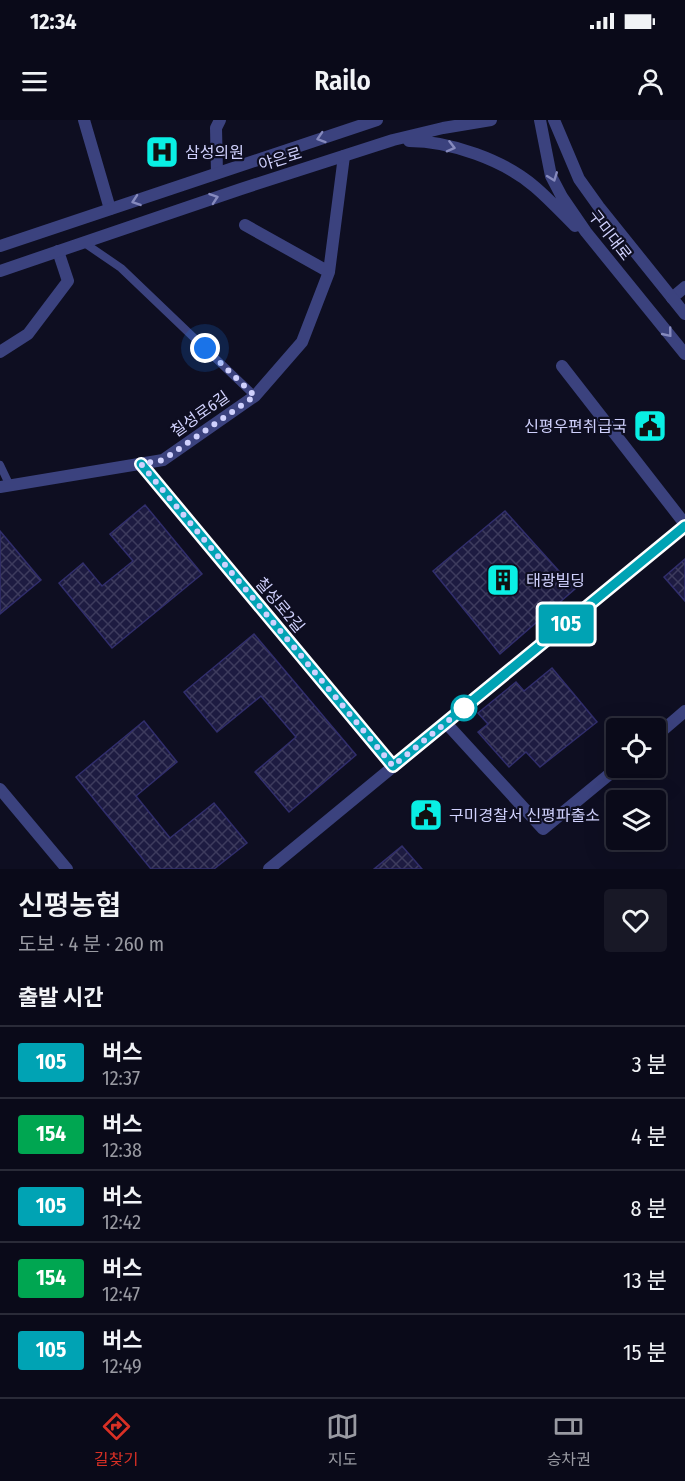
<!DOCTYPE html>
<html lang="ko">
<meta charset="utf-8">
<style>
:root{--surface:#0a0a19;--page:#181826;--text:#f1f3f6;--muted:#999aa2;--line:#2a2b38;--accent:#d93025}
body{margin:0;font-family:"Fira Sans Condensed","Noto Sans KR",sans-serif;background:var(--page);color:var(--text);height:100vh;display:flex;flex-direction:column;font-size:22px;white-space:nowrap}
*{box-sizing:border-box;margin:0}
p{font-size:20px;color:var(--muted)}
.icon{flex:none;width:33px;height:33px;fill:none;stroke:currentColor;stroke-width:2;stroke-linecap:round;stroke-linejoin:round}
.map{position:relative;height:749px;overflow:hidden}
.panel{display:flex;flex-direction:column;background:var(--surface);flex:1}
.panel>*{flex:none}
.badge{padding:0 12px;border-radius:4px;font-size:21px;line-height:39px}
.controls{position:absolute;left:606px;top:598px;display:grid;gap:12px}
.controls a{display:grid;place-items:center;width:60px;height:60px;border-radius:6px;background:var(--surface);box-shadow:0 6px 24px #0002,0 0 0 2px var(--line);font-size:30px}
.you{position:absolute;width:30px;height:30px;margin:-15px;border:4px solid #fff;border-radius:50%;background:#1a73e8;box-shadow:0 0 0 9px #1a73e833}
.map>.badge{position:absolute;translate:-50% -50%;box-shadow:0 0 0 3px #fff}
h2{padding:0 18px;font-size:22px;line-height:54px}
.round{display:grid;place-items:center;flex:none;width:63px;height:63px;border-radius:6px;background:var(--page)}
.headline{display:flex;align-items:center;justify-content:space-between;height:102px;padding:0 18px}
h1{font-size:28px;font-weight:600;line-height:45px}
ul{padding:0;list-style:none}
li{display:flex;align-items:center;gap:18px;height:72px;padding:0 18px;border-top:2px solid var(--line)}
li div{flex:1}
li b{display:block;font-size:22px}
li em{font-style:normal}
li .badge{min-width:66px;font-weight:700;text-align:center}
.status{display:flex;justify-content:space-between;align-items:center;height:42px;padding:0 30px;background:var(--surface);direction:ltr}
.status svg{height:16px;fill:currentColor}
header{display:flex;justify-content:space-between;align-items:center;height:78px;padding:0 18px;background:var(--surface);font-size:27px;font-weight:600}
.tabs{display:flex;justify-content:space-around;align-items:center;height:84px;border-top:2px solid var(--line);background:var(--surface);font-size:16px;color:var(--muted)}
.tabs a{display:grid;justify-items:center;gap:3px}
.tabs .current{color:var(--accent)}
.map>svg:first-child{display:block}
.building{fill:url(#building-cross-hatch);stroke:#312e6c;stroke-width:1.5}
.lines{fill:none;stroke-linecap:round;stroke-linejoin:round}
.service{stroke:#3b427e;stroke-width:8}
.minor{stroke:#3b427e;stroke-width:12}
.tertiary{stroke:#3b427e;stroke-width:12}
.oneway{stroke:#868abe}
.line-casing{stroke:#fff;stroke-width:14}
.line{stroke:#00a3b4;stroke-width:9}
.walk{stroke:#d0d1fd;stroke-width:6;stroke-dasharray:0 10.8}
.stop-dot{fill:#fff;stroke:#00a3b4;stroke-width:3}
.labels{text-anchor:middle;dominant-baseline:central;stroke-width:4.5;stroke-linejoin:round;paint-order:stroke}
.poi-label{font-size:16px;fill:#d0d1fd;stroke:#0e0e21;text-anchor:start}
.street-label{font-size:16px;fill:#d0d1fd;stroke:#0e0e21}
</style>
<div class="status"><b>12:34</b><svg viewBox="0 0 49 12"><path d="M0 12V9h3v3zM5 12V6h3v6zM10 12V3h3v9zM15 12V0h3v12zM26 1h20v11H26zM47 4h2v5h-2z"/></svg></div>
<header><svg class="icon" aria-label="menu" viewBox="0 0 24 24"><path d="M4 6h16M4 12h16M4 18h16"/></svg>Railo<svg class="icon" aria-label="person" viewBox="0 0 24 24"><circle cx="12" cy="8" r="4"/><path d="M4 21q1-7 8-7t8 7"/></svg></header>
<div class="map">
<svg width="685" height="749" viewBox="0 0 685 749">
<defs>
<pattern id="building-cross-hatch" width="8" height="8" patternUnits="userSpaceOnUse" patternTransform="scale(1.5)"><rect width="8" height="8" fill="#1d1b41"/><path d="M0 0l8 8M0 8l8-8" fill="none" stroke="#3d3b5d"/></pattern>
</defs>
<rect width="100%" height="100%" fill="#0e0e21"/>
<path class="building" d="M 145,385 L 202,454 L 112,528 L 59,463 L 83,443 L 102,466 L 133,441 L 110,414 Z
M 505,391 L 575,469 L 500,534 L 433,451 Z
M 0,411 L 41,460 L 0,494 Z
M 685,439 L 685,481 L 664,457 Z
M 254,514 L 356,635 L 289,692 L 255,652 L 296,617 L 261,576 L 217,612 L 184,572 Z
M 552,548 L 597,602 L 540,647 L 526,632 L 509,647 L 478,612 L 488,604 L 478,593 L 516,562 L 524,571 Z
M 144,601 L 177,642 L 136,676 L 170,718 L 214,683 L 247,723 L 214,749 L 151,749 L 76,657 Z
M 402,726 L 422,749 L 374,749 Z"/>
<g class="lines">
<path class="service" d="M 83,122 L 121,148 L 255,276
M 0,345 L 10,366"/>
<path class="minor" d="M 84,0 L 110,89
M 217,53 L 216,8 L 220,0
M 245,105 L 329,152
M 672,178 L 685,167
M 0,232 L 28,214 L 68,161 L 58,131
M 562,246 L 685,404
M 141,344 L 393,647
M 0,367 L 163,340 L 255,276 L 302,222 L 329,152 L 344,36
M 446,603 L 543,709 L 617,648
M 656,616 L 685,591
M 0,669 L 67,749
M 269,749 L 685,406"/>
<path class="tertiary" d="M 540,0 L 551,56 L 562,77 L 586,112 L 685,234
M 554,0 L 579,59 L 599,87 L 685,194
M 409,21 C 450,21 504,40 535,67 C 549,79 562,93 575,106
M 0,126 L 377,0
M 0,151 L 241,69 L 393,20 L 443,8 L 491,0"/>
</g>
<defs><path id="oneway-chevron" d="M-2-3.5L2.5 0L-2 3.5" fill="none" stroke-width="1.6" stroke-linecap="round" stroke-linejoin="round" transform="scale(1.5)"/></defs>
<g class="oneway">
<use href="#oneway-chevron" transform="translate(321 18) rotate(162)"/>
<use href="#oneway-chevron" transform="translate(451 27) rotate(14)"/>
<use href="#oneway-chevron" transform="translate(553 57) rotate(69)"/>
<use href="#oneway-chevron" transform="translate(214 78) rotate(-19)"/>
<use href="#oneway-chevron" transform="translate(136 81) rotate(161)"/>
<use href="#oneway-chevron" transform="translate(668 213) rotate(51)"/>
</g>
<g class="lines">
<defs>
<path id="line" d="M 141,344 L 393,646 L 685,406"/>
</defs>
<use href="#line" class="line-casing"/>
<use href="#line" class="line"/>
<path class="walk" d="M 205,228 L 255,276 L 163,340 L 141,344 L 393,646 L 464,588"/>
</g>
<defs>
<symbol id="hospital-square" viewBox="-11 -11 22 22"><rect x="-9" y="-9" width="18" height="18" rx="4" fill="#09efe4" stroke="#0e0e21"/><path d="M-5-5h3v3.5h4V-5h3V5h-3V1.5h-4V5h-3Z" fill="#111"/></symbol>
<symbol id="civic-square" viewBox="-11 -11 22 22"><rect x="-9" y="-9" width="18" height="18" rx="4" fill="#09efe4" stroke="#0e0e21"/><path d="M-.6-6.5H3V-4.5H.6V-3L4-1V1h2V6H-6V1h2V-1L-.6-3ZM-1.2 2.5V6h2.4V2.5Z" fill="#111"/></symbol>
<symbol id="building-square" viewBox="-11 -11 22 22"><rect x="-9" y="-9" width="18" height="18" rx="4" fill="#09efe4" stroke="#0e0e21"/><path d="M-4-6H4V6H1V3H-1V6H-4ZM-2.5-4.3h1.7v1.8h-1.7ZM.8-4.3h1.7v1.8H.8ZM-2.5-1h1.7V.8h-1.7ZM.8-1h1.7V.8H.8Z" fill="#111"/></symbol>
</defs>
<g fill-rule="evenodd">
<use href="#hospital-square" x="143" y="13" width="38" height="38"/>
<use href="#civic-square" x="631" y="287" width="38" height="38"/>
<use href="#building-square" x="484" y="441" width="38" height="38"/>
<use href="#civic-square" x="407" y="676" width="38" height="38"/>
</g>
<circle class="stop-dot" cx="464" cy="588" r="12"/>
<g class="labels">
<g class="poi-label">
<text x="185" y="32">삼성의원</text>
<text x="627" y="306" text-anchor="end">신평우편취급국</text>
<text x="526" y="460">태광빌딩</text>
<text x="449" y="695">구미경찰서 신평파출소</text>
</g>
<g class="street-label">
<text transform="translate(280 39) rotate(-17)">야은로</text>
<text transform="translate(610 115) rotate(52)">구미대로</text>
<text transform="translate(200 294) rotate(-35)">칠성로6길</text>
<text transform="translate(280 485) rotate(50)">칠성로2길</text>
</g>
</g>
</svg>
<div class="controls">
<a><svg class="icon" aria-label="locate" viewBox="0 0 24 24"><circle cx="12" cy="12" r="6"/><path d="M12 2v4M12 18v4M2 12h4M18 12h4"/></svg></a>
<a><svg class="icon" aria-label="layers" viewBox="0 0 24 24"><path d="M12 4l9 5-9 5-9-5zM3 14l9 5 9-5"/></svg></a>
</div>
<div class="you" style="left:205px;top:228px"></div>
<b class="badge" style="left:566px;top:504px;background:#00a3b4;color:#fff">105</b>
</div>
<section class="panel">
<div class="headline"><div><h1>신평농협</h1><p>도보 · 4 분 · 260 m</p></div><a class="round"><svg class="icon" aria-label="heart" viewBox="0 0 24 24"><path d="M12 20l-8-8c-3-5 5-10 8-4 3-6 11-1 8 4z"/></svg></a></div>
<h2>출발 시간</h2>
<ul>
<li><span class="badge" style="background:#00a3b4;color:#fff">105</span><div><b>버스</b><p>12:37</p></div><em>3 분</em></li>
<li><span class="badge" style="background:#00a651;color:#fff">154</span><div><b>버스</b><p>12:38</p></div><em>4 분</em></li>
<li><span class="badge" style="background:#00a3b4;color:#fff">105</span><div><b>버스</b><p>12:42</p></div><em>8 분</em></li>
<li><span class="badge" style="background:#00a651;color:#fff">154</span><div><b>버스</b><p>12:47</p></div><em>13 분</em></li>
<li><span class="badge" style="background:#00a3b4;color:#fff">105</span><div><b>버스</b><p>12:49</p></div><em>15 분</em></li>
</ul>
</section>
<nav class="tabs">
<a class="current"><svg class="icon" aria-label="directions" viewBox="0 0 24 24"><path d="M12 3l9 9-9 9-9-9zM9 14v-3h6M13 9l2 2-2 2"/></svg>길찾기</a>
<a><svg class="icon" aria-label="map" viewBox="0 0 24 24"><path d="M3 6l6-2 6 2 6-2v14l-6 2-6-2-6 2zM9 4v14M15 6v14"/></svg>지도</a>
<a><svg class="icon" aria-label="tickets" viewBox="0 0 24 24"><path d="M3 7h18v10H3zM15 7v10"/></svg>승차권</a>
</nav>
